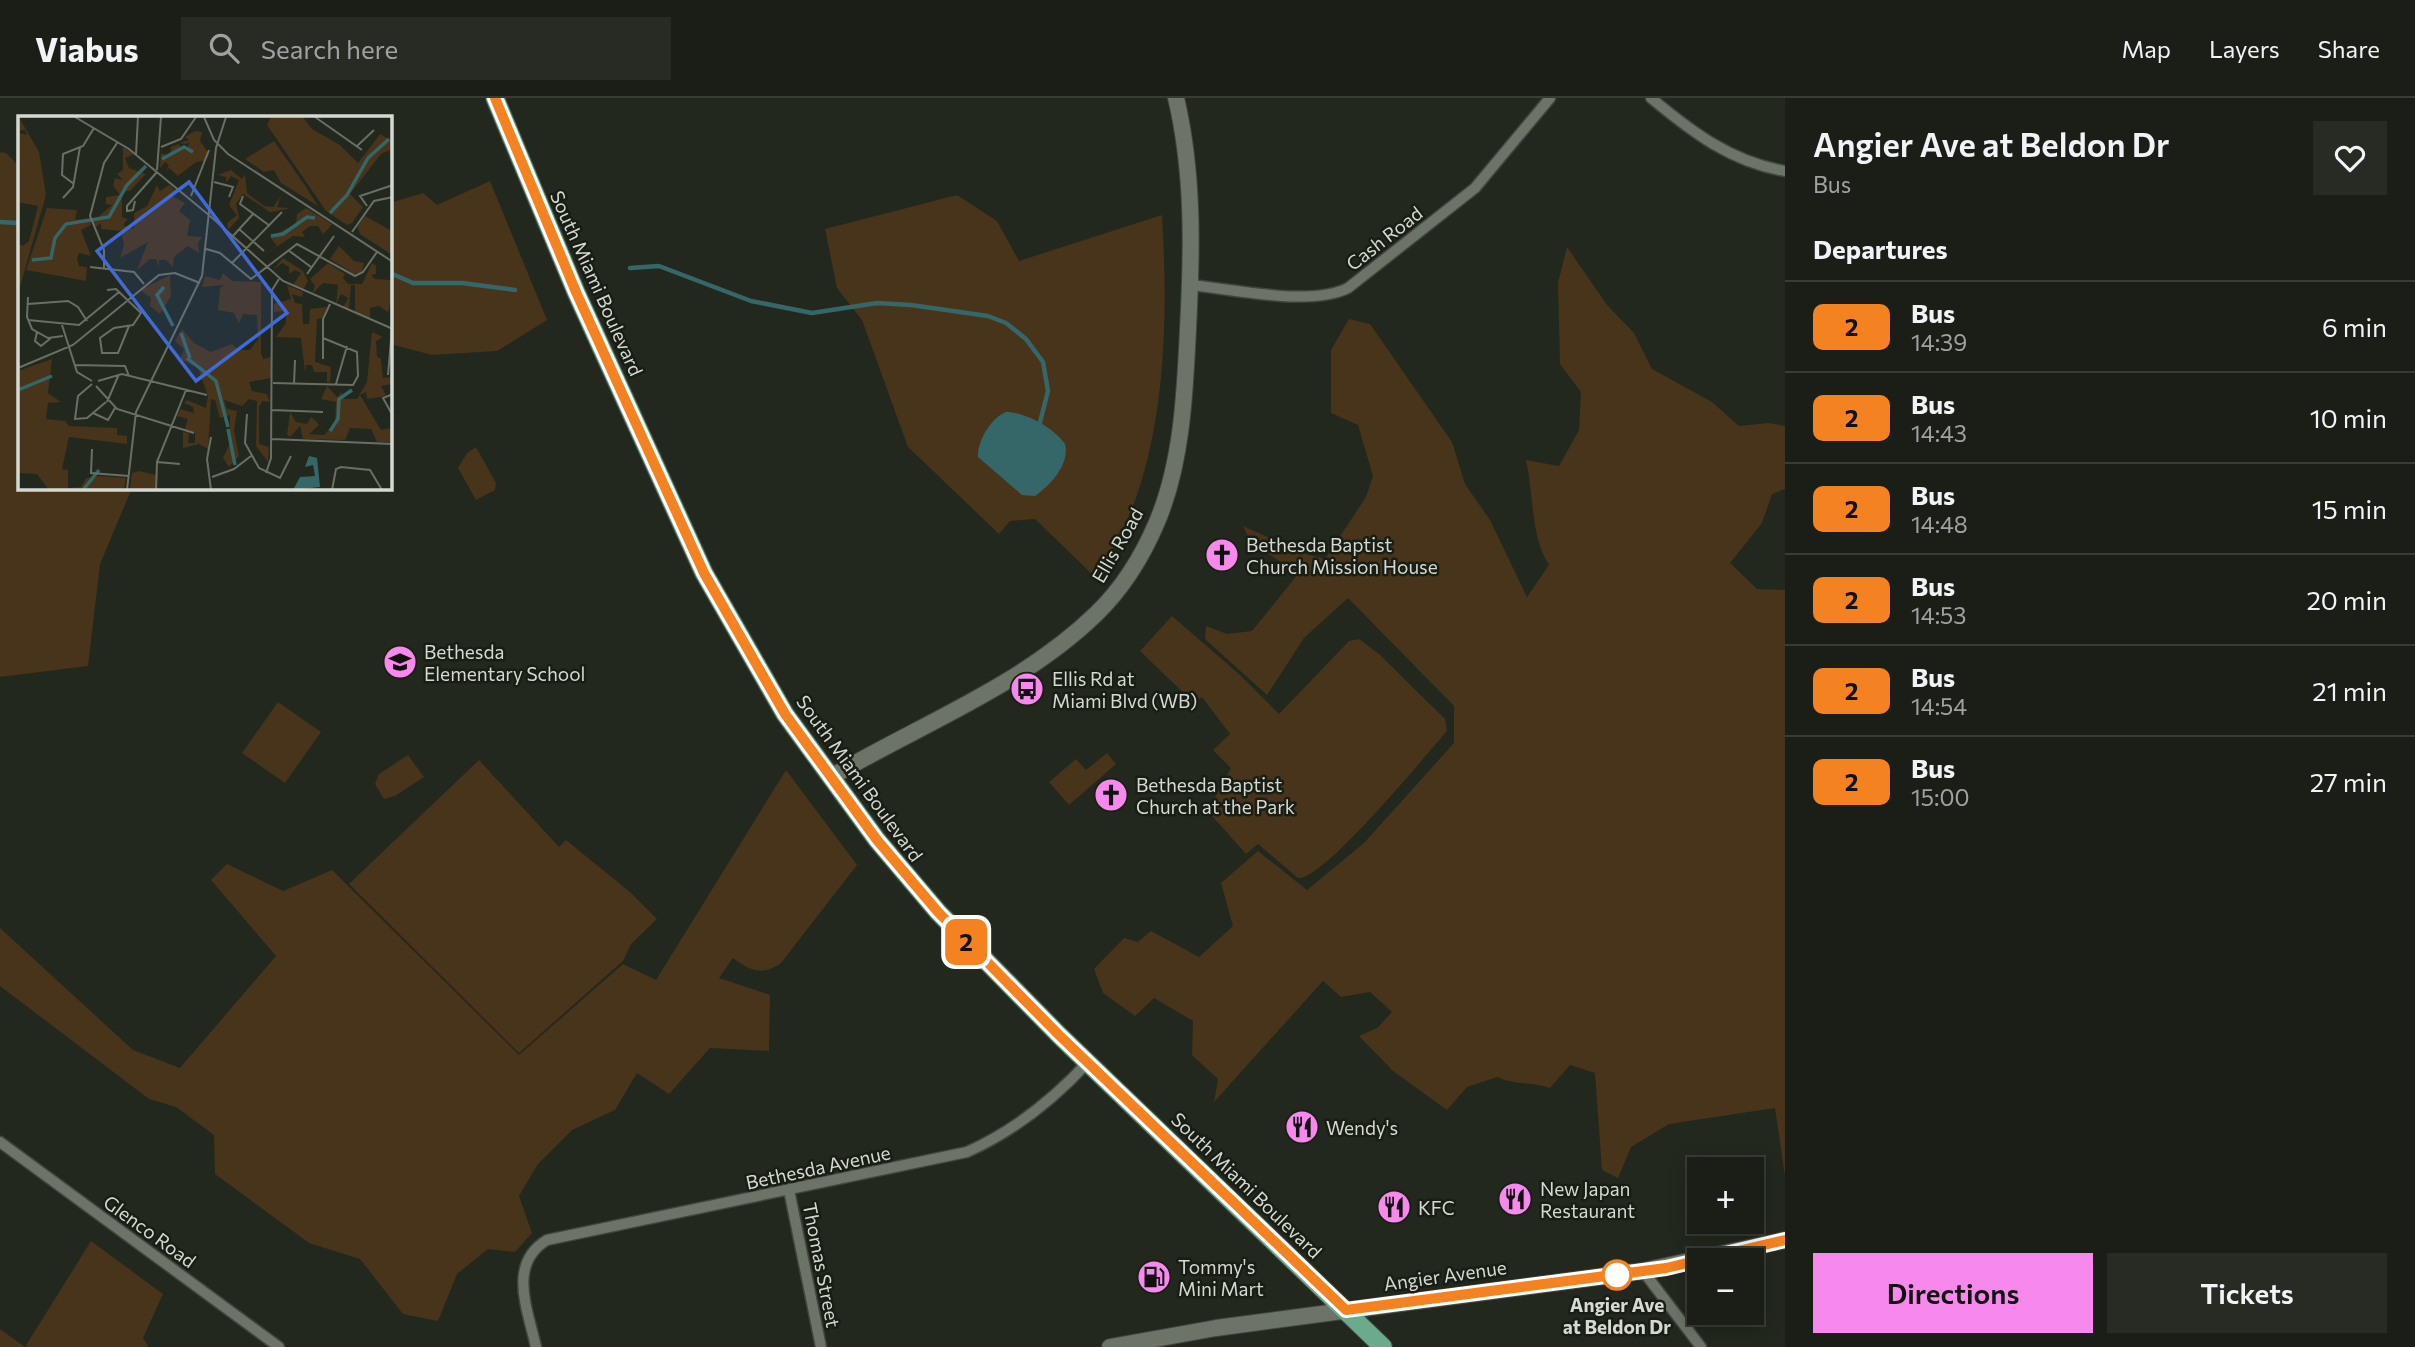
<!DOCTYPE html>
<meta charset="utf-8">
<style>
:root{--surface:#1a1e16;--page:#272b23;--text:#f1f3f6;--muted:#9fa2a1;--line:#383c35;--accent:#f788ec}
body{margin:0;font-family:Commissioner,sans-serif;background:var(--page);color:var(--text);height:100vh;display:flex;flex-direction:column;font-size:26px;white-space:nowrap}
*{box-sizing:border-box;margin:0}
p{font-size:23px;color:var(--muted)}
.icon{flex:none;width:38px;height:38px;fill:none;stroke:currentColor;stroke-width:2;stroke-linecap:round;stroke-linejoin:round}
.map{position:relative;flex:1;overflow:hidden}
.side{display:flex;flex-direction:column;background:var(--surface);width:630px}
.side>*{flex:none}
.badge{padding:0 14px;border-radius:10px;font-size:24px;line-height:46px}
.tools{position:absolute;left:1687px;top:1059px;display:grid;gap:14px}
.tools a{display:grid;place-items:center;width:77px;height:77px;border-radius:0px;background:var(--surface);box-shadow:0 4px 18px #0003,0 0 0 2px var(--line);font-size:35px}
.map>.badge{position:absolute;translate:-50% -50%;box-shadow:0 0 0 4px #fff}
h2{padding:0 28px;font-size:26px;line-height:63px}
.round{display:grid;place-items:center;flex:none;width:74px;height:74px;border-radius:0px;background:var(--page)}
.head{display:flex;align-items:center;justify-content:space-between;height:119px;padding:0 28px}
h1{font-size:33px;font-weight:600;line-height:52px}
.button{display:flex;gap:14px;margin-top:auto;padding:14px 28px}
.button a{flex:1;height:80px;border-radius:0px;background:var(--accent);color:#111;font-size:28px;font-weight:600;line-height:80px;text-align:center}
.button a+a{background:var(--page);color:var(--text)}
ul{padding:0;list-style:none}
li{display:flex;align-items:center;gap:21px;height:91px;padding:0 28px;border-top:2px solid var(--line)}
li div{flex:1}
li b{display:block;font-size:26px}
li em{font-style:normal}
li .badge{min-width:77px;font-weight:700;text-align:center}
header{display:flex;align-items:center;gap:42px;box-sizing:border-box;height:98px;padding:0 35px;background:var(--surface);border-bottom:2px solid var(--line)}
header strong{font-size:33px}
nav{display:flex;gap:38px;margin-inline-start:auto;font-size:24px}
.search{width:490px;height:63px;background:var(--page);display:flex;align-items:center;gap:18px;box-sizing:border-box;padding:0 24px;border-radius:0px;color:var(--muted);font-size:26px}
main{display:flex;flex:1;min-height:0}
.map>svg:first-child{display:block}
.green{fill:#48331b}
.water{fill:#356769}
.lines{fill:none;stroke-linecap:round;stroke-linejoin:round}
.stream{stroke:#356769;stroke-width:4.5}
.street-casing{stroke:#40453d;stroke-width:13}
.secondary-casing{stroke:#40453d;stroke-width:18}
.primary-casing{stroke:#40453d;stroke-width:20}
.street{stroke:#6c7367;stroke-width:10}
.secondary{stroke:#6c7367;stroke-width:16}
.primary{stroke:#6aab8e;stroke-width:18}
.line-casing{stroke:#fff;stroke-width:16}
.line{stroke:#f58220;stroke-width:10}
.stop-dot{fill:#fff;stroke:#f58220;stroke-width:3.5}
.labels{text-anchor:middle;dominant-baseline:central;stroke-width:5;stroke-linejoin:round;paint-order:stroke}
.street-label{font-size:19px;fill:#d5d9d2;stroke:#191e15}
.poi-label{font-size:19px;fill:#d5d9d2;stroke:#191e15;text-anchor:start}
.stop-label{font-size:19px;font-weight:bold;fill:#d5d9d2;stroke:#191e15}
.inset-river{fill:none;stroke:#356769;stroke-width:3.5}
.inset-road{fill:none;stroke:#6a6f66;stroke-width:2}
.view{fill:#426ad7;fill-opacity:0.15;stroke:#426ad7;stroke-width:3.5}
.inset-edge{fill:none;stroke:#d5d9d2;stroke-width:3.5}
</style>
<header>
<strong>Viabus</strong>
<div class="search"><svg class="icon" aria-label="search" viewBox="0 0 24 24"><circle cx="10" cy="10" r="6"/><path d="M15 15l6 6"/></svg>Search here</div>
<nav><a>Map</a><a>Layers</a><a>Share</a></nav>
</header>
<main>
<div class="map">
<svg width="1785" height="1249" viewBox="0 0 1785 1249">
<rect width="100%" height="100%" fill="#22281e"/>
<path class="green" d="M 0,54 L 6,55 L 19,68 L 19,390 L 132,390 L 100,466 L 88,568 L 0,579 Z
M 490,83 L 547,222 L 497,253 L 432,257 L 390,246 L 390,105 L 423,95 L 437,107 Z
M 957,97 L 997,123 L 1019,163 L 1162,117 C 1169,230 1167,386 1094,478 L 1035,421 L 1010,423 L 999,436 L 908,349 L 862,222 L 837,190 L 825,131 Z
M 1567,149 L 1607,207 L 1634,235 L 1652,271 L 1712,304 L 1739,328 L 1769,325 L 1785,328 L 1785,391 L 1772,396 L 1762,425 L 1730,465 L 1757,491 L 1785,492 L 1785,1078 L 1775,1010 L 1669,1026 L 1631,1049 L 1618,1080 L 1602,1072 L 1595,975 L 1570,967 L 1550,990 C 1531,984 1515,987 1497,979 L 1467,989 L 1447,1012 L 1393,973 L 1359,938 L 1377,930 L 1392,914 L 1370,894 L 1341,899 L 1323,883 L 1214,1004 L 1218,981 L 1192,957 L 1193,923 L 1154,900 L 1135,918 L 1103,895 L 1094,871 L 1124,840 L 1138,844 L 1151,833 L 1199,859 L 1233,828 L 1221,785 L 1258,753 L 1307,792 L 1364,745 L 1454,645 L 1454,608 L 1348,500 L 1304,540 L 1267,597 L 1205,541 L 1206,528 L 1227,536 L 1252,533 L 1298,476 L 1250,443 L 1243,428 L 1306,456 L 1325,461 L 1366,399 L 1373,378 L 1358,327 L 1331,315 L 1331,252 L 1349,221 L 1370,226 L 1452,344 L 1465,386 L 1490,422 L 1527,499 L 1549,467 C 1530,437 1534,397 1526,362 L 1559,368 L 1579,332 L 1581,294 L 1560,266 L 1558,185 Z
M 476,349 L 496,385 L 495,392 L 476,402 L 458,370 L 467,355 Z
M 1172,518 L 1240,577 L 1279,616 L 1349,543 L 1359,541 L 1379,556 L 1445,621 L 1447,633 C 1425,658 1323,783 1298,780 L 1258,746 L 1246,756 L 1213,719 L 1213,703 L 1231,670 L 1213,652 L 1230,636 L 1202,599 L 1194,605 L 1140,553 Z
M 278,604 L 321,634 L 285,685 L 242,655 Z
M 1107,655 L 1116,666 L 1069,707 L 1049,684 L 1076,661 L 1086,672 Z
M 408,657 L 424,679 L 395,698 L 384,701 L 375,686 L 379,676 Z
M 479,662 L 559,749 L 566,742 L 630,794 L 657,821 L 631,846 L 623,863 L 519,955 L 349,786 Z
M 786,672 L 857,767 L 781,865 C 763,878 750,873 733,860 L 719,880 L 770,897 L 769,953 L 710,950 L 669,996 L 637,975 L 615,1012 L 572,1032 L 538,1066 L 519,1098 L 532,1135 L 515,1154 L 488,1151 L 457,1176 L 438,1223 L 403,1216 L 360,1161 L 309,1145 L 215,1076 L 214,1037 L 176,1009 L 149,1001 L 0,888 L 0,830 L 133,952 L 180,970 L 276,858 L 211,782 L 227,766 L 283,793 L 332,772 L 519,957 L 623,866 L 656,882 Z
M 91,1143 L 163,1196 L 143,1240 L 149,1249 L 0,1249 L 0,1231 L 25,1249 Z"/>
<path class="water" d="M 1006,314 C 1026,314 1054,330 1065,346 C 1070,367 1050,387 1035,398 L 1022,397 L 978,359 C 977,343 991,320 1006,314 Z"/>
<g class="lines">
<path class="stream" d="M 0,124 L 19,125
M 630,170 L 659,168 L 751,203 L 812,215 L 877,205 L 911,207 L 988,218 L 1006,225 L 1026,241 L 1043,264 L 1048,293 L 1038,332
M 390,175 L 413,185 L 462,185 L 515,192"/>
<defs>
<path id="street" d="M 1651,0 C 1692,34 1731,64 1785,73
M 1190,187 C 1233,191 1310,209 1348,190 L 1475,90 L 1550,0
M 0,1044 L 279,1249
M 789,1092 L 821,1249
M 1643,1173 L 1701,1249
M 536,1249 C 528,1212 507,1166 547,1142 L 967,1054 C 1014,1033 1053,1002 1088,964"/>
<path id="secondary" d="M 831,679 C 919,627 1022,588 1096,516 C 1122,491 1143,457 1157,424 C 1182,365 1185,295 1188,231 C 1192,154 1194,76 1176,0
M 1110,1249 L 1216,1230 L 1643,1173 L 1785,1142"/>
<path id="primary" d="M 495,0 L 576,194 L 704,475 L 785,616 L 877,742 L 938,814 L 1059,937 L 1383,1249"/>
</defs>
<use href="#street" class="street-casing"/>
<use href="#secondary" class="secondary-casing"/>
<use href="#primary" class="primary-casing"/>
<use href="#street" class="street"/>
<use href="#secondary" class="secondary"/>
<use href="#primary" class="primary"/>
</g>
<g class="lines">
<defs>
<path id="line" d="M 495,0 L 576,194 L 704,475 L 785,616 L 877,742 L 938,814 L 1059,937 L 1346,1212 L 1666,1170 L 1785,1142"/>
</defs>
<use href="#line" class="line-casing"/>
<use href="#line" class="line"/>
</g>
<defs>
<symbol id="church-disc" viewBox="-11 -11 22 22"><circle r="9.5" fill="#f788ec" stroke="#191e15"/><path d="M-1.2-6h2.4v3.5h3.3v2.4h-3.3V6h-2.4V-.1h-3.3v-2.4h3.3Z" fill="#111"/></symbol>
<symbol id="school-disc" viewBox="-11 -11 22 22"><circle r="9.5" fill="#f788ec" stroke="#191e15"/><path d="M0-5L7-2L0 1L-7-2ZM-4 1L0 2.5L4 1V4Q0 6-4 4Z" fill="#111"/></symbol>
<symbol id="bus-disc" viewBox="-11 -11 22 22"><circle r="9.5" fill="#f788ec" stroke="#191e15"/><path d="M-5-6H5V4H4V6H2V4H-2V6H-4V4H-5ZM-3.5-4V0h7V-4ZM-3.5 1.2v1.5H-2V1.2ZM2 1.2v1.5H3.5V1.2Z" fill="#111"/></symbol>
<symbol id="restaurant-disc" viewBox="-11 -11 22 22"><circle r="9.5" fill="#f788ec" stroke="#191e15"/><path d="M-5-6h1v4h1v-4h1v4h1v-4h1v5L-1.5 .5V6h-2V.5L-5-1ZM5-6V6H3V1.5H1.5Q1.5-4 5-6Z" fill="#111"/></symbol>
<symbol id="fuel-disc" viewBox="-11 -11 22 22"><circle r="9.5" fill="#f788ec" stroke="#191e15"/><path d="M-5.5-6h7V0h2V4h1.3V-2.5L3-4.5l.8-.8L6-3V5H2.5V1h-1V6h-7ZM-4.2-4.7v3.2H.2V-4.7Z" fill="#111"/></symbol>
</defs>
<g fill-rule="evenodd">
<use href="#church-disc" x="1203" y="438" width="38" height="38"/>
<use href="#school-disc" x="381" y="545" width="38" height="38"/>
<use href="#bus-disc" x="1008" y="572" width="38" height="38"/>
<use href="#church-disc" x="1092" y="678" width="38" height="38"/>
<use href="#restaurant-disc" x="1283" y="1010" width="38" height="38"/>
<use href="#restaurant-disc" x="1496" y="1082" width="38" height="38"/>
<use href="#restaurant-disc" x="1375" y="1090" width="38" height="38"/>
<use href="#fuel-disc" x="1135" y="1160" width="38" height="38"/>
</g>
<circle class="stop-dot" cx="1617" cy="1177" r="14"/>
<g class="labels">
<g class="street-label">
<text transform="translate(1384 140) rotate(-38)">Cash Road</text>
<text transform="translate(597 185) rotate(66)">South Miami Boulevard</text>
<text transform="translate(1117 447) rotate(-60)">Ellis Road</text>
<text transform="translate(860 680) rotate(54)">South Miami Boulevard</text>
<text transform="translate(818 1069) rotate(-12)">Bethesda Avenue</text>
<text transform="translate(1247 1087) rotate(44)">South Miami Boulevard</text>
<text transform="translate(150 1133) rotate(36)">Glenco Road</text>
<text transform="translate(822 1167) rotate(79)">Thomas Street</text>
<text transform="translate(1445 1177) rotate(-8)">Angier Avenue</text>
</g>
<g class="poi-label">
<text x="1246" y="446">Bethesda Baptist<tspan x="1246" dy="22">Church Mission House</tspan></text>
<text x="424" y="553">Bethesda<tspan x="424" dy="22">Elementary School</tspan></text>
<text x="1052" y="580">Ellis Rd at<tspan x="1052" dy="22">Miami Blvd (WB)</tspan></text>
<text x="1136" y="686">Bethesda Baptist<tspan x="1136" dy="22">Church at the Park</tspan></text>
<text x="1326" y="1029">Wendy's</text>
<text x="1540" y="1090">New Japan<tspan x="1540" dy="22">Restaurant</tspan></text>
<text x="1418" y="1109">KFC</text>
<text x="1178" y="1168">Tommy's<tspan x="1178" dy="22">Mini Mart</tspan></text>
</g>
<g class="stop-label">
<text x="1617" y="1206">Angier Ave<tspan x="1617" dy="22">at Beldon Dr</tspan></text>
</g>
</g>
<g transform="translate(18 18)">
<rect width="374" height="374" fill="#22281e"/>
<path d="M 253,1 L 285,1 L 294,13 L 322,29 L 340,47 L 362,18 L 374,25 L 374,39 L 372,34 L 363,38 L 332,78 L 345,91 L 334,107 L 329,109 L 308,95 L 249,9 ZM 2,3 L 21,36 L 28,79 L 0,178 L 0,127 L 5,130 L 11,125 L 20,90 L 0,86 L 0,17 L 9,19 L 7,14 L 0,15 ZM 177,15 L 184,16 L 182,25 L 191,38 L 187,45 L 178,46 L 160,60 L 151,52 L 148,55 L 151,49 L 147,46 L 142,52 L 143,37 L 152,40 L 153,31 L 160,28 L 168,35 L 172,26 L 168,28 L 161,27 L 171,24 L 167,21 ZM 256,25 L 286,68 L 300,90 L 263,67 L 256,54 L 246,56 L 227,43 ZM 105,31 L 116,38 L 107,42 L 111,52 L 128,58 L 112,75 L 104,75 L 104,101 L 110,103 L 105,109 L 116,113 L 116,97 L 129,90 L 139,69 L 142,75 L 151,69 L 158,75 L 154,80 L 167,87 L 161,95 L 172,104 L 169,120 L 184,121 L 180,127 L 181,137 L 170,130 L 156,141 L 155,151 L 148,144 L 141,144 L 141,151 L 138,143 L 132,143 L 119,154 L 130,126 L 102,142 L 106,129 L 103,115 L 83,113 L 83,107 L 78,111 L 74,106 L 94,89 L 88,88 L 88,81 L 102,79 L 95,70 L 97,62 L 105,64 L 99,58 L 105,54 ZM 213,54 L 224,63 L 227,58 L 229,77 L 246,90 L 255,91 L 263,80 L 259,91 L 269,92 L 265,86 L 270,93 L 252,96 L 225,78 L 218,88 L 221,102 L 210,114 L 209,107 L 219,99 L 211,89 L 221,64 L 213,60 L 208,67 L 208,61 L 200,59 ZM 29,92 L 59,94 L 57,104 L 72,102 L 73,109 L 63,114 L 73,140 L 61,137 L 59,143 L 61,150 L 69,151 L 68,165 L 8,154 ZM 288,92 L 314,108 L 312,111 L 305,118 L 300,110 L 292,110 L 284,116 L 287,121 L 275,120 L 242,142 L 259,130 L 252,121 L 278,108 L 279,98 ZM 347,100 L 374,115 L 374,139 L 342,118 L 339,111 ZM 321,130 L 336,145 L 346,147 L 344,156 L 336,158 L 312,143 ZM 265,142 L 285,155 L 290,165 L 285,174 L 275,169 L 283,157 L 277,154 L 271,158 L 271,151 L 264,147 L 255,154 ZM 310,147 L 327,158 L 325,162 L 330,168 L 344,168 L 354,147 L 358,150 L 358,158 L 353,159 L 357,163 L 374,164 L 374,197 L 372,188 L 370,196 L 361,190 L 352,192 L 352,202 L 337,196 L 337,169 L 333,169 L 331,193 L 325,192 L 330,182 L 323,178 L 318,189 L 320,169 L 305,167 L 294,178 L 297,170 L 292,163 ZM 205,157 L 214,165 L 243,166 L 243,237 L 245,243 L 253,241 L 253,262 L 231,266 L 234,275 L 249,278 L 252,286 L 244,285 L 241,291 L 241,328 L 251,331 L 250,346 L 238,330 L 239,285 L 231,283 L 224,290 L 206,284 L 209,293 L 219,295 L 216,314 L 221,340 L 211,351 L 205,342 L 212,327 L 212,299 L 202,302 L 197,284 L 193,283 L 190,333 L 181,328 L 165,332 L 165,316 L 171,317 L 170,327 L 177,327 L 177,316 L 166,315 L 170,303 L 159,300 L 162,293 L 176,297 L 175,291 L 166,287 L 169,284 L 188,292 L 190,280 L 180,252 L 162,243 L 166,233 L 157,225 L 164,213 L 176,227 L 193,236 L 214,228 L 221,234 L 232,234 L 240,223 L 239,199 L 225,198 L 221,207 L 216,197 L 200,194 L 202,172 L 206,169 L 184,171 L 187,160 L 202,164 ZM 152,159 L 153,180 L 142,198 L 132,190 L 133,182 L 122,174 ZM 269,169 L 285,176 L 284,181 L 274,178 L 277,187 L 284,188 L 285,208 L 291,208 L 292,193 L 309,191 L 304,202 L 299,203 L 297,246 L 313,251 L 312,267 L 309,266 L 309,256 L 296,256 L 294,249 L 288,249 L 287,257 L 283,222 L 258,221 L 268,207 L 268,195 L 256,196 L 256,188 L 273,183 ZM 354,216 L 365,221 L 358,225 L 359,240 L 363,243 L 365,262 L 374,261 L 374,268 L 363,270 L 368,279 L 363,281 L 349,283 L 348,276 L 342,279 L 363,314 L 374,312 L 374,326 L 359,326 L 353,313 L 332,312 L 327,324 L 285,323 L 282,310 L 272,321 L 269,319 L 272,296 L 278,306 L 289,308 L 293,301 L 298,305 L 301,309 L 291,318 L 306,319 L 317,307 L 318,286 L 303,283 L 309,270 L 320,282 L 323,276 L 326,283 L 339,283 L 349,266 ZM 34,243 L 30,277 L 43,286 L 30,287 L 28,303 L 47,305 L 51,310 L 99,312 L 99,319 L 109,320 L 109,328 L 51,321 L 44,353 L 50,354 L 50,372 L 63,371 L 68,362 L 81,360 L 108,362 L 106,374 L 31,374 L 19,358 L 0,357 L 0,255 ZM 121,355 L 138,359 L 137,374 L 112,374 L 114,357 Z" fill="#48331b"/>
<path d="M 291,340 L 299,342 L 302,371 L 275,374 L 282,361 L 297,360 L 295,349 L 287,351 Z" fill="#356769"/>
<path class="inset-river" d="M 144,43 L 166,31 L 175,36M 312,97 L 329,79 L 350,42 L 371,23M 253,120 L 265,118 L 289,101 L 297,102M 14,144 L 33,142 L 37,122 L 48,108 L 91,101 L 109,69 L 128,50M 146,171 L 139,179 L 155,210M 163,217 L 172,242M 169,242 L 198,265 L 210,311M 0,274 L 34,260M 210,313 L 217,349M 312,315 L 320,303 L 321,283 L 334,274M 65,374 L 81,354"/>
<path class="inset-road" d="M 57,1 L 111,33 L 192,100M 186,1 L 196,24 L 210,38 L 375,146M 297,1 L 344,34M 143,31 L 163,23 L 178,1M 338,31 L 356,14M 118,38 L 120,1M 139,54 L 143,1M 196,66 L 215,71 L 211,81M 56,68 L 44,59 L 45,38 L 65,30 L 76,12M 173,80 L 191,34M 225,80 L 222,88 L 252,110M 45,82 L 55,71 L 62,31M 117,85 L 115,94 L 109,95 L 109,90 L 139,56M 349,90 L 342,80 L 375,69M 192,100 L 265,165 L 375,213M 221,113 L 246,135M 334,116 L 356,85 L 375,81M 214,121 L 236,97M 188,133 L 202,137 L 233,163 L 279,128 L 337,160 L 345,156 L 359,136M 270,134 L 293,151M 214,147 L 264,96M 72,151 L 116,156 L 126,168M 86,152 L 86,134 L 72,100 L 86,47 L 99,27M 289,158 L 316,120M 89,174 L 98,173 L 123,197 L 115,209 L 96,212 L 82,222 L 84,237 L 100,237 L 111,210M 10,181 L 9,201 L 14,213 L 30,222 L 45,220M 10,188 L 50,185 L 60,191 L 69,205M 10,204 L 61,209 L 101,176M 44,209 L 59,256 L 74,265M 19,216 L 17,225 L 23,230 L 33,222M 305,243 L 305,203 L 312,188M 57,249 L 107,250 L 111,260M 0,252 L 55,229 L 141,159 L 157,157 L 182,167M 370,259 L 374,212M 80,265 L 104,258 L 189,279M 255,267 L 335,269 L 340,260 L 339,236 L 305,222M 74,268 L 60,280 L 57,303 L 69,302 L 88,286M 276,268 L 277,244M 318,268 L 329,230M 78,270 L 99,293 L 176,317M 375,278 L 365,282 L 375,300M 89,286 L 101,258M 254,294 L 305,296M 75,297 L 90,304 L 97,292M 229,298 L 227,327 L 241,352 L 262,362 L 273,340M 254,323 L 375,328M 74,333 L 73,357 L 111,360M 139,346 L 162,348M 248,357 L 253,342 L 254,174 L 261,163M 194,361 L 216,353 L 233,340M 109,374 L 118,296 L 184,160 L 198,32 L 208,1M 138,374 L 139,346 L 168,274M 193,374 L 189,343 L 193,321M 314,374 L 318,353 L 323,351 L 352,354 L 364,374"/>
<path class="view" d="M 171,66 L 269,197 L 178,265 L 79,135 Z"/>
<rect width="374" height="374" class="inset-edge"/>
</g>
</svg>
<div class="tools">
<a>+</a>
<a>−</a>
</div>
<b class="badge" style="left:966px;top:844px;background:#f58220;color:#111">2</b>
</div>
<section class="side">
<div class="head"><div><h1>Angier Ave at Beldon Dr</h1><p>Bus</p></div><a class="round"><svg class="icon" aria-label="heart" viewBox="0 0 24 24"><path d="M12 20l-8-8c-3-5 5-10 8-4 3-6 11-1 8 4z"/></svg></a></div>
<h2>Departures</h2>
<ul>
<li><span class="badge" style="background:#f58220;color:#111">2</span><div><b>Bus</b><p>14:39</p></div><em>6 min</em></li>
<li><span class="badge" style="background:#f58220;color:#111">2</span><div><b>Bus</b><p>14:43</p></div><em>10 min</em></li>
<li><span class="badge" style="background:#f58220;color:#111">2</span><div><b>Bus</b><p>14:48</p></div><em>15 min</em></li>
<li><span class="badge" style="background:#f58220;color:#111">2</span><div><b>Bus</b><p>14:53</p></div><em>20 min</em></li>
<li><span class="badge" style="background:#f58220;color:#111">2</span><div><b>Bus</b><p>14:54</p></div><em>21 min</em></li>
<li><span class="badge" style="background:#f58220;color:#111">2</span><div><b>Bus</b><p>15:00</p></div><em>27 min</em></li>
</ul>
<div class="button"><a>Directions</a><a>Tickets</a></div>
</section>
</main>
